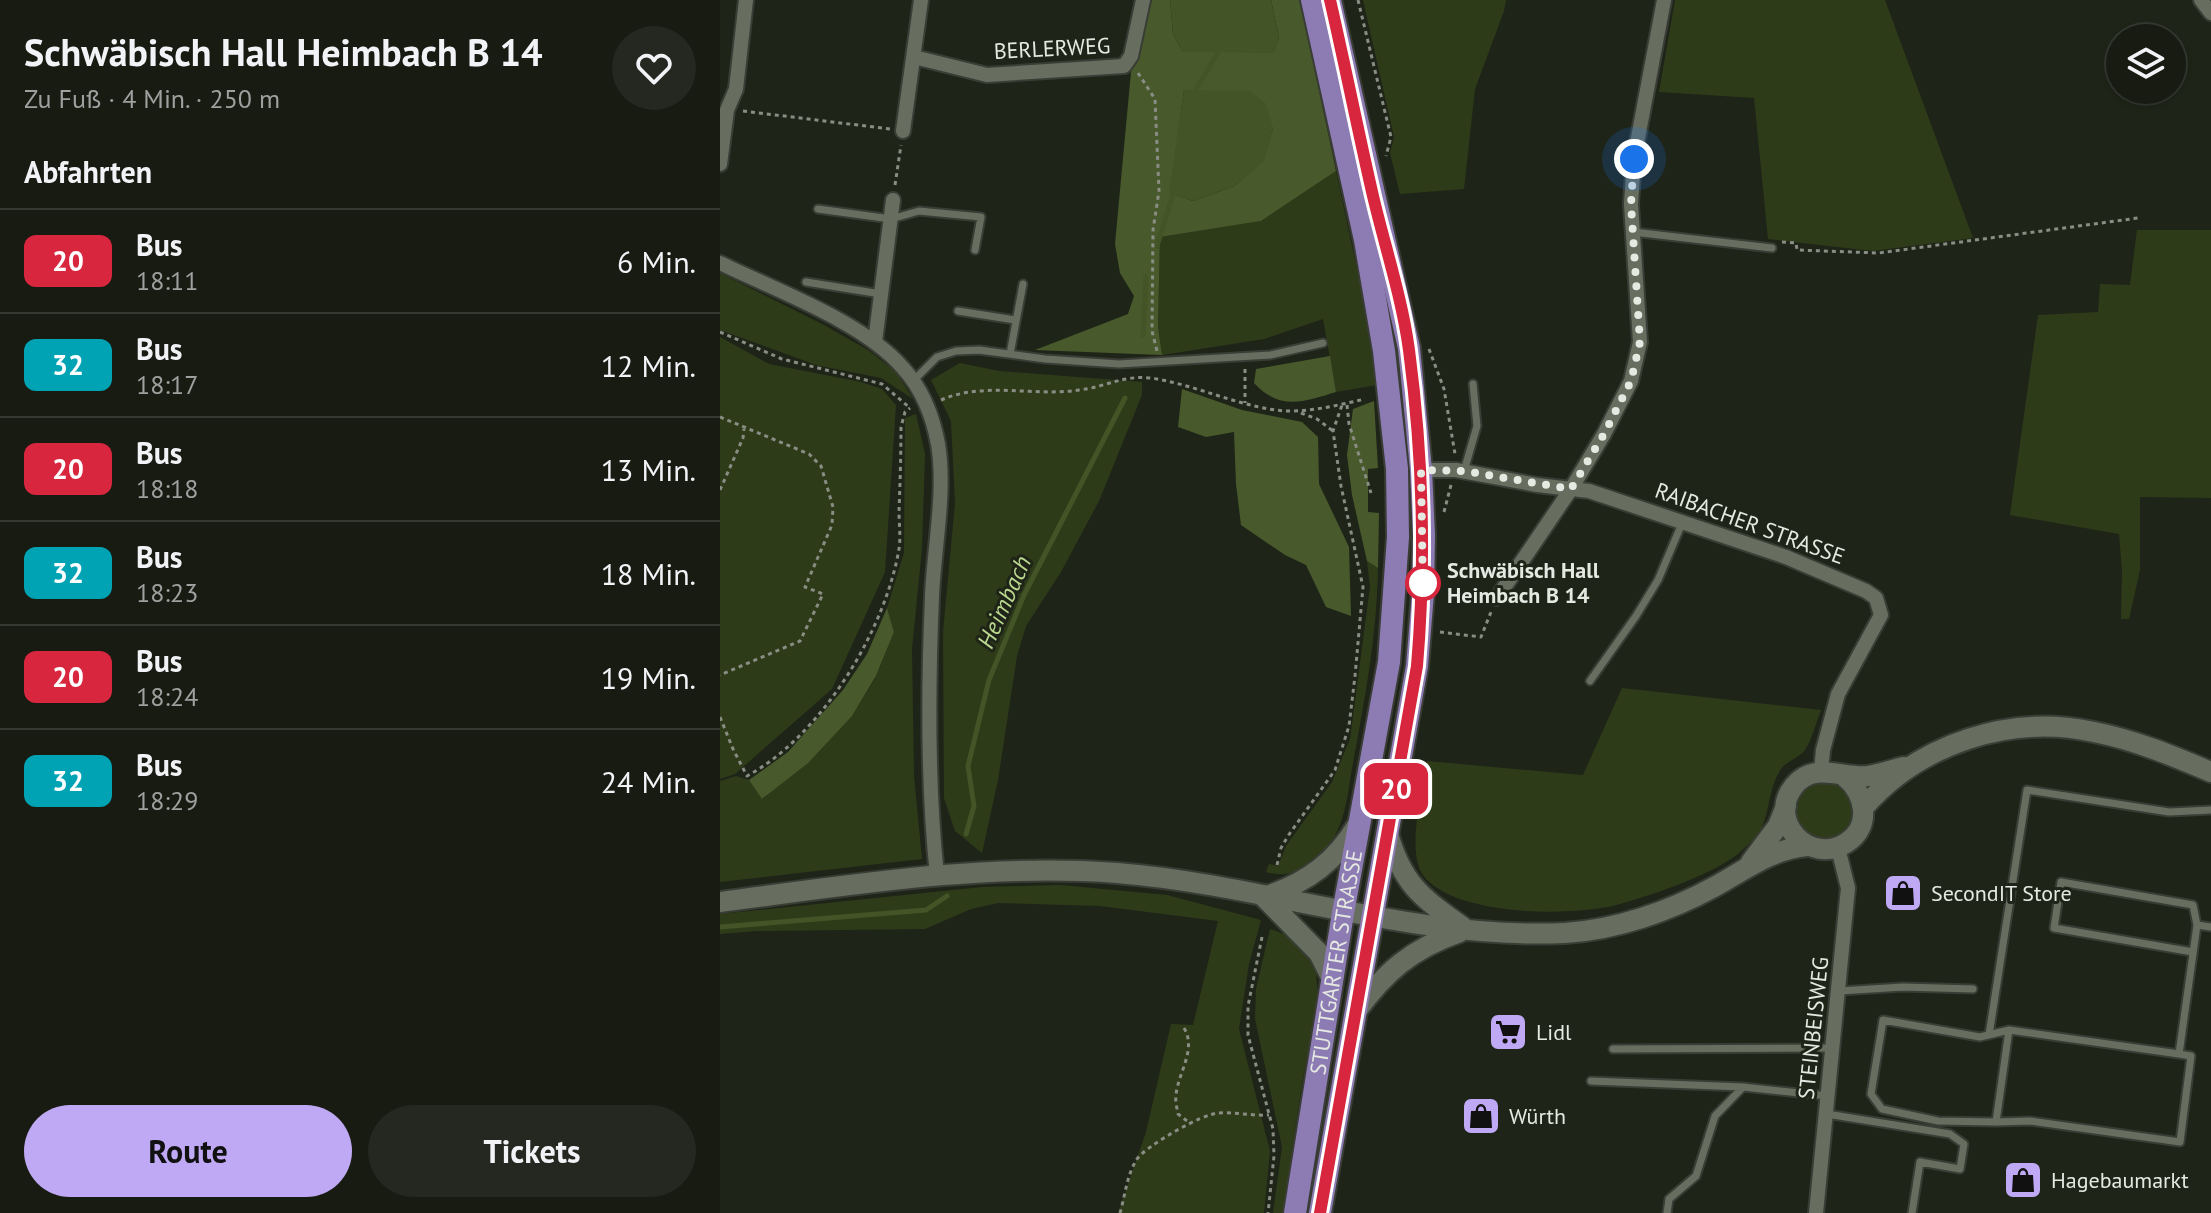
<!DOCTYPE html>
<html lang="de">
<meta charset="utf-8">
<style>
:root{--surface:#171b12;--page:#242820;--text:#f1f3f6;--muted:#9ea19f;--line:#363932;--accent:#bfa9f4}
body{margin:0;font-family:"PT Sans",sans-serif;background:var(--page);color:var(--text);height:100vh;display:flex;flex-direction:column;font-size:30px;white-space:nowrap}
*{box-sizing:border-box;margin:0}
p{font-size:26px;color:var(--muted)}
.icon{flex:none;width:44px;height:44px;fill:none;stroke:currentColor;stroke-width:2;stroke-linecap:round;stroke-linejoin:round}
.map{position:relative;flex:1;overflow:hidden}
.sheet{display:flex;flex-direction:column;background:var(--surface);width:720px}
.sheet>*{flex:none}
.badge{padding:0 16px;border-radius:12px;font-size:28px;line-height:52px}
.tools{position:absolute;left:1386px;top:24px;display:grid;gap:16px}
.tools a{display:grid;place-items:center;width:80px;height:80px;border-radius:50%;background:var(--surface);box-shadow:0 2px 6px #0004,0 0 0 2px var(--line);font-size:40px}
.you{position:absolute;width:40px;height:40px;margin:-20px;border:6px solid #fff;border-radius:50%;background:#1a73e8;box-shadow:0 0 0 12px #1a73e833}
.map>.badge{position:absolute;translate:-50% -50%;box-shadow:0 0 0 4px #fff}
h2{padding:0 24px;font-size:30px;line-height:72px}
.round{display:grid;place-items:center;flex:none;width:84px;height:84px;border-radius:42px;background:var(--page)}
.summary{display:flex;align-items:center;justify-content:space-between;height:136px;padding:0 24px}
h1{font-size:38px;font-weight:700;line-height:60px}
.button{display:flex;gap:16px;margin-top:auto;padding:16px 24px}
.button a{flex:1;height:92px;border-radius:48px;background:var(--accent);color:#111;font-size:32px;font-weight:700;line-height:92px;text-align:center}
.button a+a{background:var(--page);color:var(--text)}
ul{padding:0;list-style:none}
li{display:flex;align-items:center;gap:24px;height:104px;padding:0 24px;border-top:2px solid var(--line)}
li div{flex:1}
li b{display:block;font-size:30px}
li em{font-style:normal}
li .badge{min-width:88px;font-weight:700;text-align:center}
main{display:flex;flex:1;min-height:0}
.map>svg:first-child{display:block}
.green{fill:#2e3b19}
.forest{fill:#485a2b;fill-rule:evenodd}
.water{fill:#435526}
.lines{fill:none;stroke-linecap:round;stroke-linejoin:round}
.stream{stroke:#435526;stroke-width:5}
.lane-casing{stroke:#393d35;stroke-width:11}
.street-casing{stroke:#393d35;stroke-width:18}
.secondary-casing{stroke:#393d35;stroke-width:24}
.primary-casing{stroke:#393d35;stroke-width:26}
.path{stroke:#898d84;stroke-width:3;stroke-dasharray:4 4;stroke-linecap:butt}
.lane{stroke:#676e5f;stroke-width:7}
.street{stroke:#676e5f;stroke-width:14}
.secondary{stroke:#676e5f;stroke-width:20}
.primary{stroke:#8d7bb4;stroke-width:22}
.line-casing{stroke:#fff;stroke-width:18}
.line{stroke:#d7263d;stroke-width:12}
.walk{stroke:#e5e9e1;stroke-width:8;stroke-dasharray:0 14.4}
.stop-dot{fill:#fff;stroke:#d7263d;stroke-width:4}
.labels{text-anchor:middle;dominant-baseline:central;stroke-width:6;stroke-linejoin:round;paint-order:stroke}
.street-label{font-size:22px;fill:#e5e9e1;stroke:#1f2418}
.stop-label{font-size:22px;font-weight:bold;fill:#e5e9e1;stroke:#1f2418;text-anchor:start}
.poi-label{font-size:22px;fill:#e5e9e1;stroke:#1f2418;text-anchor:start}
.water-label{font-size:24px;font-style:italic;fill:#bad88e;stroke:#1f2418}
</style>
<main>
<section class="sheet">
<div class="summary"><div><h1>Schwäbisch Hall Heimbach B 14</h1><p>Zu Fuß · 4 Min. · 250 m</p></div><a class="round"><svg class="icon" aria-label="heart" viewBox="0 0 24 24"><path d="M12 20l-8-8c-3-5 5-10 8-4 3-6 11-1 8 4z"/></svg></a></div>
<h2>Abfahrten</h2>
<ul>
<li><span class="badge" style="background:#d7263d;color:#fff">20</span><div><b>Bus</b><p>18:11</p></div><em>6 Min.</em></li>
<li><span class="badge" style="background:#00a3b4;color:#fff">32</span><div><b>Bus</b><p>18:17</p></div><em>12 Min.</em></li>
<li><span class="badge" style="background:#d7263d;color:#fff">20</span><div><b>Bus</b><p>18:18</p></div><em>13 Min.</em></li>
<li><span class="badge" style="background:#00a3b4;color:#fff">32</span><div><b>Bus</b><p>18:23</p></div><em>18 Min.</em></li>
<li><span class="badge" style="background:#d7263d;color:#fff">20</span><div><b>Bus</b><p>18:24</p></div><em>19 Min.</em></li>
<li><span class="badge" style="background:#00a3b4;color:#fff">32</span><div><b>Bus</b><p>18:29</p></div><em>24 Min.</em></li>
</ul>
<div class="button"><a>Route</a><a>Tickets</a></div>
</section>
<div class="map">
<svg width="1491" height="1213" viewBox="0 0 1491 1213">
<rect width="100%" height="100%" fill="#1f2418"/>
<path class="green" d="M 643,0 L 786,0 L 784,11 L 755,89 L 744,189 L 680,194 L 670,153 L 674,137 Z
M 955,0 L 1165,0 L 1253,238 L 1153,251 L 1048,239 L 1034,98 L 939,92 Z
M 616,171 L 657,363 L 657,385 L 616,392 L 603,319 L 544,339 L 442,355 L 438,327 L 440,237 L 541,221 Z
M 1417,230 L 1491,230 L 1491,498 L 1420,497 L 1420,570 L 1409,619 L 1401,619 L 1402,570 L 1399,534 L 1290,515 L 1318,315 L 1378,312 L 1380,284 L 1410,285 Z
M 0,273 L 104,325 L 148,350 L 176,372 L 193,399 L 161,378 L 96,365 L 0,330 Z
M 0,337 L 49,364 L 141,382 L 162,389 L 176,405 L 165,572 L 112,689 L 15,774 L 0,779 Z
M 240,363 L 279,371 L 422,382 L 422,395 L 379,501 L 341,572 L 306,626 L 297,656 L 278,780 L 262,853 L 235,831 L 224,798 L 223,632 L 235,503 L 231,421 L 211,380 Z
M 196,414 L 205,454 L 202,548 L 192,649 L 194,776 L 202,859 L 0,882 L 0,781 L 16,776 L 29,780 L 43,799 L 132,716 L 156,677 L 174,632 L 167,608 L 184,553 L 185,418 Z
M 647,561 L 658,568 C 657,635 645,698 633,763 C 629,784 627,810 618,829 C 606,857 577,882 546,872 L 549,864 L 558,866 L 566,846 L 612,782 L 630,739 L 650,587 Z
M 902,688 L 1101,710 C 1096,723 1092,739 1085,750 C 1079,758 1067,761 1061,769 C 1049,786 1050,809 1042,827 C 1039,835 1025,848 1018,854 C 989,876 935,894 900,904 C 854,917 734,917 703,875 C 686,852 703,788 707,761 L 863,775 Z
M 1098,778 L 1126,786 L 1135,814 L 1131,824 L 1116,838 L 1094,838 L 1085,833 L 1074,815 L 1075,796 Z
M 340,885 L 447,895 L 541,920 L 529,964 L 519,1029 L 550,1151 L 544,1213 L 398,1213 L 426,1132 L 451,1024 L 473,1025 L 498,921 L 380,906 L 278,903 L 251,909 L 205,929 L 37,931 L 0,934 L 0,914 L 262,887 Z
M 550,929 C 572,935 592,950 596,974 C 601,1006 590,1041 584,1072 C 576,1119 570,1166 564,1213 L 553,1213 L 562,1147 L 535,1019 L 536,989 Z"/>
<path class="forest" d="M 427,0 L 450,0 L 453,34 L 463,52 L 554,52 L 559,38 L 551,0 L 580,0 L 616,171 L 541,221 L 440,237 L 438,327 L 442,355 L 315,350 L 408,314 L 414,296 L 400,273 L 395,244 L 411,72 ZM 464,90 L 475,91 L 553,128 L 543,161 L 514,186 L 473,201 L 450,193 Z
M 610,356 L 616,392 C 583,402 560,411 534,383 L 536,369 Z
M 462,389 L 522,410 L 582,422 L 598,437 L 599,484 L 629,547 L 631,616 L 606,607 L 586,565 L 565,555 L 521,525 L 516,484 L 514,432 L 486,437 L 458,427 Z
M 654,401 L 658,468 L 648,469 L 648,512 L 659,513 L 658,568 L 647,561 L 632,495 L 627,455 L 633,409 Z
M 167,608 L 174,632 L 156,676 L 132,716 L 88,763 L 42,799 L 29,780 L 68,752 L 123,690 L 147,654 Z"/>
<path class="water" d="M 450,0 L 551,0 L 559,38 L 554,53 L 463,52 L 453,34 Z
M 464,90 L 530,91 L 546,104 L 553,128 L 544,161 L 514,186 L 473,201 L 449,193 Z"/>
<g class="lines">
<path class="stream" d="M 475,91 L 497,54
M 437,246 L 453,194
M 423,335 L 426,277
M 246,834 L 254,806 L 248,766 L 269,680 L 304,595 L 405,398
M 0,927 L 206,910 L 227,896"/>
<defs>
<path id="lane" d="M 98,209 L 171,219 L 199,211 L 261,217 L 255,250
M 913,232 L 1052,248
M 86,282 L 161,294
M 238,311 L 295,320
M 290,354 L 303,284
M 193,381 L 217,357 L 236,351 L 259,350 L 325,359 L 399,364 L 550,355 L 603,343
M 744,471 L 757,426 L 753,384
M 870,681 L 916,616 L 938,580 L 963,521
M 1473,952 L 1334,928 L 1341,882 L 1473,905 L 1477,925
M 1119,991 L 1183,987 L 1253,989
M 1289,1030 L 1276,1122 L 1310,1121 L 1460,1142 L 1471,1056 L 1459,1054
M 1269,1035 L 1307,790 L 1449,812 L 1491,810
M 893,1049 L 1114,1048
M 871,1081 L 1023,1087
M 1107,1114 L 1230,1134 L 1244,1144 L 1240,1169 L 1200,1162 L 1192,1213
M 1276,1122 L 1218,1121 L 1162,1109 L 1151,1094 L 1163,1020 L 1260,1037 L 1289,1030 L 1459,1054 L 1477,925 L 1491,927
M 947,1213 L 949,1199 L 976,1176 L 995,1116 L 1023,1087 L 1108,1096"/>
<path id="street" d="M 1481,0 L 1491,13
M 194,57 L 267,75 L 404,66 L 411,56 L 423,0
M 183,131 L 201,0
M 0,164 L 7,110 L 16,89 L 26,0
M 0,263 C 55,290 144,322 183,368 C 202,389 213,417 218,444 C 226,491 214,548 212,596 C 208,689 207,783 217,875
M 155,342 L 173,200
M 701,470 L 736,470 L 817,485 L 869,491 L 1066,557 L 1146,591 L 1156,598 L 1161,615 L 1118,694 L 1103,750 L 1101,771
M 777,598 L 851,489 L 884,434 L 911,381 L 920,342 L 911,204 L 914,159 L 944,0
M 1096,1213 L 1128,888 L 1118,848"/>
<path id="secondary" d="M 1124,776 C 1145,793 1153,826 1126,843 C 1090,866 1046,821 1074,786 C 1094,761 1122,779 1148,776 C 1160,774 1172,770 1184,767
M 1144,807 C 1200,743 1291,714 1374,732 C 1415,740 1453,756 1491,772
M 668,834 C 683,886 703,898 744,928
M 1031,862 L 1058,826 L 1066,806
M 547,896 C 588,882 616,861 638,824
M 544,897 L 599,953 L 612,979
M 0,902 C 131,885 264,863 397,873 C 547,885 692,940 845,933 C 896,930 950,911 994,887 C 1025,870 1052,849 1087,846
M 635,1013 C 665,972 691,949 740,932"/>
<g id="primary">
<path id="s1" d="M 575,1213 L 623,913 L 669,662 L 678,537 L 677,469 L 664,351 L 645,240 L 592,0"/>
<path d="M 600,1213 L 697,666 L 703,593 L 704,535 L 701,470 L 689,348 L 610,0"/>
</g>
</defs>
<use href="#lane" class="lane-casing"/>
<use href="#street" class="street-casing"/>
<use href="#secondary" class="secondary-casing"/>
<use href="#primary" class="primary-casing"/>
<path class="path" d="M 638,0 L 671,137 L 666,156
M 418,73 L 435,99 L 439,191 L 433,230 L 432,331 L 437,351
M 23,111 L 170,129
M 175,185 L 181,145
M 1062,242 L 1076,243 L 1077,250 L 1159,253 L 1418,218
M 0,332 L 62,359 L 162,384 L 190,408
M 709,349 L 724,389 L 735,454
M 525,369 L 525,403
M 221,400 C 265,381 313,397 359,390 C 386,387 402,375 431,378 C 471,384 509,402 549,409 C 580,415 614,406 645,399
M 627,405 L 629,424 L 651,493
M 581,413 L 597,419 L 613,431
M 0,417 L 89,454 L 101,466 L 113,507 L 112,525 L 85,587 L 103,594 L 80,641 L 0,675
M 0,490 L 23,438 L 24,429
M 724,512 L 731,485
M 720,632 L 761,637 L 771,612
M 0,717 L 13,749 L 27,776 C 101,736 165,631 179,549 C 181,537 179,524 179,512 C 180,484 181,455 181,427 L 185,412 L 190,408
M 557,865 L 561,848 L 568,836 L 615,770 L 629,726 L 635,676 L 643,587 L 621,486 L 613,431 L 622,405
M 542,937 L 528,1006 L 528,1035 L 553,1129 L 554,1156 L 548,1213
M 464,1028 C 477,1049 458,1073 456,1095 C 455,1101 457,1108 458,1114 L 471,1124
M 400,1213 C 405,1196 407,1174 417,1159 C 426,1146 483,1113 499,1113 C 515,1112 532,1116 549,1115"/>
<use href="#lane" class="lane"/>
<use href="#street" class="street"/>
<use href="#secondary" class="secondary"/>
<use href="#primary" class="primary"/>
</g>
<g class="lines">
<defs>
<path id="line" d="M 600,1213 L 697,666 C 706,560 703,456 689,350 C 682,298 665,247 653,196 C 638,131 625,65 610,0"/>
</defs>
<use href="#line" class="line-casing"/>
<use href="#line" class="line"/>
<path class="walk" d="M 703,583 L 703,593 L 701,470 L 744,471 L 851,489 L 884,434 L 911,381 L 920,342 L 911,204 L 914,159"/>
</g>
<defs>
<symbol id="shop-square" viewBox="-11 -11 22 22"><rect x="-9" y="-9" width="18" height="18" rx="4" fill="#bfa9f4" stroke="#1f2418"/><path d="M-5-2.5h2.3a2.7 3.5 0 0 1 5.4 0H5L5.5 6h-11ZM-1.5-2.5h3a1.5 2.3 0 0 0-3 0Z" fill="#111"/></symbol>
<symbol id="supermarket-square" viewBox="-11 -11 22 22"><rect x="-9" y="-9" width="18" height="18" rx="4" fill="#bfa9f4" stroke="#1f2418"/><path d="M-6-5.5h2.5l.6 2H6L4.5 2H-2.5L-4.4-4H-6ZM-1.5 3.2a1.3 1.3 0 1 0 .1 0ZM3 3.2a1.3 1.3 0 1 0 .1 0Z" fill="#111"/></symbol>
</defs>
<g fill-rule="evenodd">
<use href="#shop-square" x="1161" y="871" width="44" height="44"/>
<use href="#supermarket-square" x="766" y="1010" width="44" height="44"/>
<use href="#shop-square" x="739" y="1094" width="44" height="44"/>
<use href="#shop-square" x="1281" y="1158" width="44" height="44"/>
</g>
<circle class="stop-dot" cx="703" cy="583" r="16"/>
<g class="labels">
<g class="street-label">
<text transform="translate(332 48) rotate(-3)">BERLERWEG</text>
<text transform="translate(1030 523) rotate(20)">RAIBACHER STRASSE</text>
<text stroke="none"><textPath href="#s1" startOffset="254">STUTTGARTER STRASSE</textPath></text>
<text transform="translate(1093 1028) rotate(-84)">STEINBEISWEG</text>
</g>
<g class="stop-label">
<text x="727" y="570">Schwäbisch Hall<tspan x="727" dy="25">Heimbach B 14</tspan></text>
</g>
<g class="poi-label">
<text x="1211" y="893">SecondIT Store</text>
<text x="816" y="1032">Lidl</text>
<text x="789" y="1116">Würth</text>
<text x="1331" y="1180">Hagebaumarkt</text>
</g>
<g class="water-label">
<text transform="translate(284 602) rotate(-66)">Heimbach</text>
</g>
</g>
</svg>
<div class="tools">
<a><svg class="icon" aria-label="layers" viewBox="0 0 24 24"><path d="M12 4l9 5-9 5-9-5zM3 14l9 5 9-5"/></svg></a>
</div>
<div class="you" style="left:914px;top:159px"></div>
<b class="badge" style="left:676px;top:789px;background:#d7263d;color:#fff">20</b>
</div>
</main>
